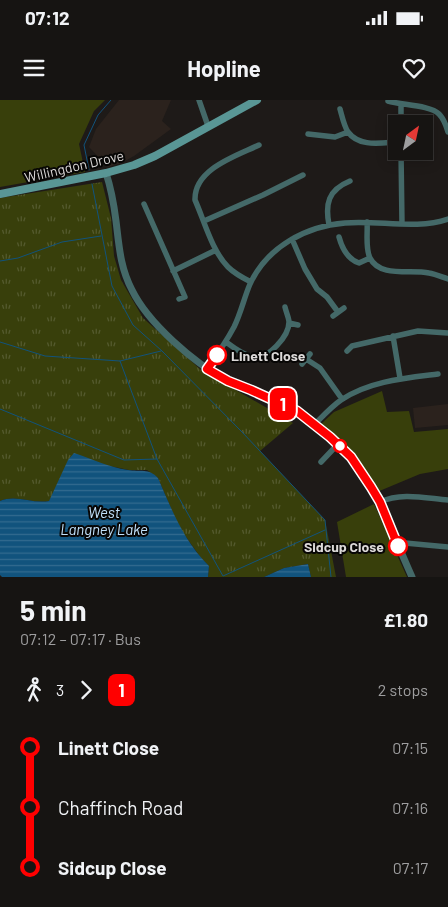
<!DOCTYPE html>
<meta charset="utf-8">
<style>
:root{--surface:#161412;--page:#232120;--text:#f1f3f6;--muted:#9e9e9f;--line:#353332}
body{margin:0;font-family:Barlow,sans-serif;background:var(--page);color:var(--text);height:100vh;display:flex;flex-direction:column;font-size:19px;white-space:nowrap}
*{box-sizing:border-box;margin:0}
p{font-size:16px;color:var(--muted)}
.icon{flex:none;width:28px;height:28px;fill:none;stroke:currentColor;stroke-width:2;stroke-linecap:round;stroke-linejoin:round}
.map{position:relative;height:477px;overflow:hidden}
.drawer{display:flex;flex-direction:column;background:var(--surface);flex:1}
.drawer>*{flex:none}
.badge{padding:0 10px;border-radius:8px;font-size:18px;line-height:32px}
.needle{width:32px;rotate:33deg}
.fabs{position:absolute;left:388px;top:15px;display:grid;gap:10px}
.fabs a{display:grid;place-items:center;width:45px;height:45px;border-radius:0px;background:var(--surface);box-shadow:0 2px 12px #0003,0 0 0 1px var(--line);font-size:25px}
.map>.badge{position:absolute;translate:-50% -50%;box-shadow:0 0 0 2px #fff}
.legs{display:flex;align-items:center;gap:8px;height:55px;padding:0 20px;font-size:16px}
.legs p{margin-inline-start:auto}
.head{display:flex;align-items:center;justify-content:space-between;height:85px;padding:0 20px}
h1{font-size:28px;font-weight:700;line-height:38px}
ul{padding:0 20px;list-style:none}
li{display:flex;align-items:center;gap:18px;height:60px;font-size:19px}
li i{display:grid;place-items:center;width:8px;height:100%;margin:0 6px;background:currentColor}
li i::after{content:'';width:12px;height:12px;margin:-6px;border:4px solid;border-radius:50%;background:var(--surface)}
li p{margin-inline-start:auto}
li:first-child i{background:linear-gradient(#0000 50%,currentColor 0)}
li:last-child i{background:linear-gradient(currentColor 50%,#0000 0)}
.status{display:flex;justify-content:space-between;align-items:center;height:35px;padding:0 25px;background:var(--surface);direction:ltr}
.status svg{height:14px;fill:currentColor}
header{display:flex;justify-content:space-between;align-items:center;height:65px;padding:0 20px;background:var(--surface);font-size:22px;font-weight:700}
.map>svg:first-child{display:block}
.built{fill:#2b221d}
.grass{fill:url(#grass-tufts)}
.park{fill:#383f0b}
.water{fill:url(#water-rules)}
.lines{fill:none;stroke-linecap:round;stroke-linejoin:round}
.stream{stroke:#11537d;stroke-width:1}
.minor{stroke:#446968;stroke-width:5.5}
.tertiary{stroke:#446968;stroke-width:7}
.secondary{stroke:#599695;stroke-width:8}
.line-1-casing{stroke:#fff;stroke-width:11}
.line-1{stroke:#f00;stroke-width:8}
.stop-1-dot{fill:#fff;stroke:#f00;stroke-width:2.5}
.labels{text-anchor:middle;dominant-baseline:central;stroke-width:4;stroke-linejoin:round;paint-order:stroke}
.street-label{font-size:14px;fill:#dcd9d8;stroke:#070605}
.stop-label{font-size:14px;font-weight:bold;fill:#dcd9d8;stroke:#070605;text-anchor:start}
.water-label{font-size:15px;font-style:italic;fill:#c1e1fb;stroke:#070605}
</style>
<div class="status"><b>07:12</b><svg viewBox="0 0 49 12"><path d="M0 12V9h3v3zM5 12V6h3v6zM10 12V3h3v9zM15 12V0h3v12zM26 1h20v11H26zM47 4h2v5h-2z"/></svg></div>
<header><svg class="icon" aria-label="menu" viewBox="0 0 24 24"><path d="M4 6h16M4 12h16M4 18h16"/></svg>Hopline<svg class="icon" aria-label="heart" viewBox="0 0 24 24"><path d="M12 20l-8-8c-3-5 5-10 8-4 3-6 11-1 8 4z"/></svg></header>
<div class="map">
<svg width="448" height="477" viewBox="0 0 448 477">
<defs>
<pattern id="grass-tufts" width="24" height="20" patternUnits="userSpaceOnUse" patternTransform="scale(1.25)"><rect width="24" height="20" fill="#383f0b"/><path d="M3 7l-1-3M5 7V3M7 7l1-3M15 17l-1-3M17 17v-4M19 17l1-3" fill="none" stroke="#545a2e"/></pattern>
<pattern id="water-rules" width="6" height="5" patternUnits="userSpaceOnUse" patternTransform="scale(1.25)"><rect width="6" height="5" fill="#11537d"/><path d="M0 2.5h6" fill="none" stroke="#336b8f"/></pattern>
</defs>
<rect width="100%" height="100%" fill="#1e1a18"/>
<path class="built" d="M 119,0 L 171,0 L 162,21 L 171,29 L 134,56 L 121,63 L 108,67 L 89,47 L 96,29 Z
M 448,304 L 448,325 L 415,328 L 413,308 Z"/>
<path class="grass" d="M 102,82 L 111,118 L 114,156 L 121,180 L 143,218 L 201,270 L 293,323 L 260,351 L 325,420 L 336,477 L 311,477 L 308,464 L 284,468 L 264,477 L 208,477 L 209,466 L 201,458 L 179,427 L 158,378 L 147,370 L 129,370 L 105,365 L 55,389 L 52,397 L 49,401 C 32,404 16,394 0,401 L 0,98 Z"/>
<path class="park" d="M 0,0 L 105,0 L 94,11 L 79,44 L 85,72 L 0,87 Z
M 382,291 L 387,312 L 409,311 L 414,332 L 448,329 L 448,369 L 420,374 L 377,392 L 321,324 L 334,312 Z
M 374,404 L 407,477 L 346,477 L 337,422 Z"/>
<path class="water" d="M 74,353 C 92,359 109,367 128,370 C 140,372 149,368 158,378 C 172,410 183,440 209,466 L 208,477 L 2,477 L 0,475 L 0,401 C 16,394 32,404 49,401 L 68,360 Z
M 308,464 L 311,477 L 264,477 L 284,468 Z"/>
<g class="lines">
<path class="stream" d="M 89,70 L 84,45 L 98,15 L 111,0
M 92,84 L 112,186 L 133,225 L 162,251 L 242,332 L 325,420 L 331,477
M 0,161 L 18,158 L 62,142 L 101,136
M 0,242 L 45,256 L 120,261 L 161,251
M 120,261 L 157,359 L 223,476 L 325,430
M 0,309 L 124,360 L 157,359"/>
<path class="minor" d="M 199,0 L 208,26
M 388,1 C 401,5 430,5 439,14 C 444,19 446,25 448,32
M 340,9 C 342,16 344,26 348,32 C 359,47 380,43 396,42
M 401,24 L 401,5
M 308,34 L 335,37 L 348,32
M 401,51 L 402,124
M 144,104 L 185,197 L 179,199
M 204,121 L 263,95 L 303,75
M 367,122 C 368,132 365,148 370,158 C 380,178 411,169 429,173 C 435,174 442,177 448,179
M 329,125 C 325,104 328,90 350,81
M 339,137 C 342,148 347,159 359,163 L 370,158
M 292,139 L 305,169 L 317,189 L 327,197 L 338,212
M 173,171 L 216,150
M 251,182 C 243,178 234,173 228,167 C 212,151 204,120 195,100 C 194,69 236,56 259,45
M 333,216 L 344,208
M 289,223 L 298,225
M 393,236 L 400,278
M 226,242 C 234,248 243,255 253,257 C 268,260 289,236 289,222 C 289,218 286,212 285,207
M 347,251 L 352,246 L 418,231 L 448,233
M 306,259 L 320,268 L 342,299
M 302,264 L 310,254
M 207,269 C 217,255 226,242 234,227 C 241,213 244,198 250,184 C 267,147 306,126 345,123 C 379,120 416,130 448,119
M 315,324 C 323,316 331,307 341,300 C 369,281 406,278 438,274
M 321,362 L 338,344
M 380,402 C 401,392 425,398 448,400
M 398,446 L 405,443 L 448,447"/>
<path class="tertiary" d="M 106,73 C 111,88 114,105 116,121 C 119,145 120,167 132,190 C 148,223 194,263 226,280 C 234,285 243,287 251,290 C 273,299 295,309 314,323 C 370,365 385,417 412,477"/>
<path class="secondary" d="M 0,94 L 106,73 L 134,65 L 155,56 L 257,0"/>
</g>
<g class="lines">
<defs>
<path id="line-1" d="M 217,255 L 207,269 L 228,281 L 251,290 L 297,311 L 330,337 L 351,357 L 371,387 L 380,402 L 398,446"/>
</defs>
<use href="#line-1" class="line-1-casing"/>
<use href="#line-1" class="line-1"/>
</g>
<g class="stop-1-dot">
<circle cx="217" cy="255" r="9"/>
<circle cx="340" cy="346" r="6"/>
<circle cx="398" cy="446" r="9"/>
</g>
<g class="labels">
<g class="street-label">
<text transform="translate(74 66) rotate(-13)">Willingdon Drove</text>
</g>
<g class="stop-label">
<text x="231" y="255">Linett Close</text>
<text x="384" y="446" text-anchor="end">Sidcup Close</text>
</g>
<g class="water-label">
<text x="104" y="412">West<tspan x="104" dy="17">Langney Lake</tspan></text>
</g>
</g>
</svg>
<div class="fabs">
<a><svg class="needle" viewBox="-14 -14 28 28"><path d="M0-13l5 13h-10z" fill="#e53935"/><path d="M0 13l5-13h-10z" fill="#9e9e9f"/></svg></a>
</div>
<b class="badge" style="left:283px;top:304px;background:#f00;color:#fff">1</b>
</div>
<section class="drawer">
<div class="head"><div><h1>5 min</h1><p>07:12 – 07:17 · Bus</p></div><b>£1.80</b></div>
<div class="legs"><svg class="icon" aria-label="walk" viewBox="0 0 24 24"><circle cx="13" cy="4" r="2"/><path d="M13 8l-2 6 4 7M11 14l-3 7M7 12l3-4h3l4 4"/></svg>3<svg class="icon" aria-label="forward" viewBox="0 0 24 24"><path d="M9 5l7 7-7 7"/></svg><b class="badge" style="background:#f00;color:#fff">1</b><p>2 stops</p></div>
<ul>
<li><i style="color:#f00"></i><b>Linett Close</b><p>07:15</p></li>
<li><i style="color:#f00"></i><span>Chaffinch Road</span><p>07:16</p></li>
<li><i style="color:#f00"></i><b>Sidcup Close</b><p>07:17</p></li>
</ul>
</section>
